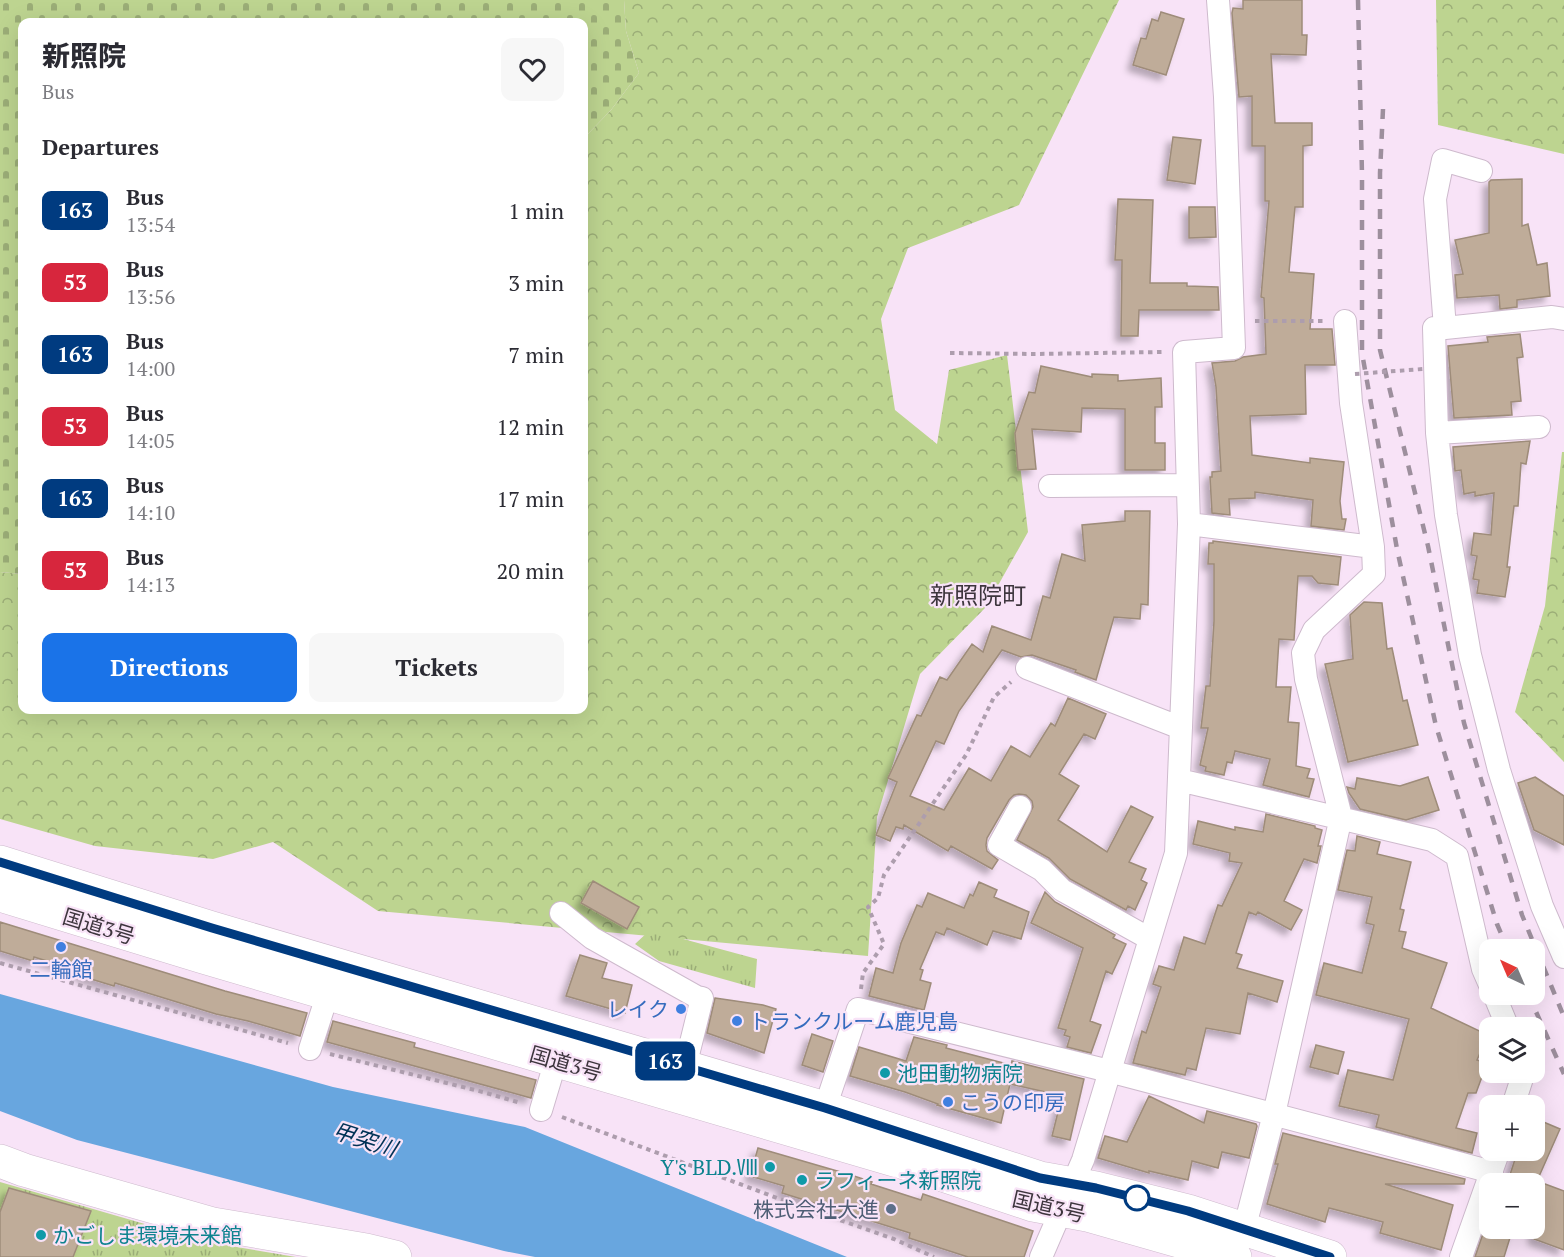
<!DOCTYPE html>
<meta charset="utf-8">
<style>
:root{--surface:#fff;--page:#f7f7f7;--text:#2b2b33;--muted:#7c7c81;--accent:#1a73e8}
body{margin:0;font-family:"PT Serif","Noto Sans JP",serif;background:var(--page);color:var(--text);height:100vh;display:flex;flex-direction:column;font-size:22px;white-space:nowrap}
*{box-sizing:border-box;margin:0}
p{font-size:20px;color:var(--muted)}
.icon{flex:none;width:33px;height:33px;fill:none;stroke:currentColor;stroke-width:2;stroke-linecap:round;stroke-linejoin:round}
.map{position:relative;flex:1;overflow:hidden}
.sheet{position:absolute;left:18px;top:18px;width:570px;height:696px;display:flex;flex-direction:column;background:var(--surface);border-radius:12px;box-shadow:0 6px 24px #0002}
.sheet>*{flex:none}
.badge{padding:0 12px;border-radius:9px;font-size:21px;line-height:39px}
.needle{width:39px;rotate:316deg}
.tools{position:absolute;left:1479px;top:939px;display:grid;gap:12px}
.tools a{display:grid;place-items:center;width:66px;height:66px;border-radius:12px;background:var(--surface);box-shadow:0 6px 24px #0002;font-size:30px}
.map>.badge{position:absolute;translate:-50% -50%;box-shadow:0 0 0 3px #fff}
h2{padding:0 24px;font-size:22px;line-height:54px}
.round{display:grid;place-items:center;flex:none;width:63px;height:63px;border-radius:12px;background:var(--page)}
.overview{display:flex;align-items:center;justify-content:space-between;height:102px;padding:0 24px}
h1{font-size:28px;font-weight:800;line-height:45px}
.button{display:flex;gap:12px;margin-top:auto;padding:12px 24px}
.button a{flex:1;height:69px;border-radius:12px;background:var(--accent);color:#fff;font-size:24px;font-weight:800;line-height:69px;text-align:center}
.button a+a{background:var(--page);color:var(--text)}
ul{padding:0;list-style:none}
li{display:flex;align-items:center;gap:18px;height:72px;padding:0 24px}
li div{flex:1}
li b{display:block;font-size:22px}
li em{font-style:normal}
li .badge{min-width:66px;font-weight:700;text-align:center}
.map>svg:first-child{display:block}
.forest{fill:url(#forest-crowns)}
.cemetery{fill:url(#cemetery-stones)}
.park{fill:url(#park-tufts)}
.water{fill:#68a6df}
.building{fill:#bfac99;stroke:#9e8c7a;stroke-width:1.5;filter:url(#shadow)}
.lines{fill:none;stroke-linecap:round;stroke-linejoin:round}
.street-casing{stroke:#cebacd;stroke-width:24}
.secondary-casing{stroke:#cebacd;stroke-width:34}
.highway-casing{stroke:#cebacd;stroke-width:34}
.path{stroke:#ad9dad;stroke-width:4;stroke-dasharray:4.5 4.5;stroke-linecap:butt}
.street{stroke:#fff;stroke-width:22}
.secondary{stroke:#fff;stroke-width:33}
.highway{stroke:#fff;stroke-width:33}
.rail{stroke:#9d8f9d;stroke-width:4.5;stroke-dasharray:10 10;stroke-linecap:butt}
.path-bridge{stroke:#ad9dad;stroke-width:4;stroke-dasharray:4.5 4.5;stroke-linecap:butt}
.line-casing{stroke:#fff;stroke-width:14}
.line{stroke:#003b80;stroke-width:9}
.shop-dot{fill:#3f7fe0;stroke:#f8e3f7;stroke-width:2}
.culture-dot{fill:#0f9aa8;stroke:#f8e3f7;stroke-width:2}
.stop-dot{fill:#fff;stroke:#003b80;stroke-width:3}
.service-dot{fill:#5c6f8a;stroke:#f8e3f7;stroke-width:2}
.labels{text-anchor:middle;dominant-baseline:central;stroke-width:4.5;stroke-linejoin:round;paint-order:stroke}
.street-label{font-size:21px;fill:#3d353d;stroke:#f8e3f7}
.shop-label{font-size:21px;fill:#366cbe;stroke:#f8e3f7;text-anchor:start}
.culture-label{font-size:21px;fill:#0d838f;stroke:#f8e3f7;text-anchor:start}
.service-label{font-size:21px;fill:#4e5e75;stroke:#f8e3f7;text-anchor:end}
.water-label{font-size:22px;font-style:italic;fill:#013256;stroke:#f8e3f7}
.quarter-label{font-size:24px;fill:#3d353d;stroke:#f8e3f7}
</style>
<div class="map">
<svg width="1564" height="1257" viewBox="0 0 1564 1257">
<defs>
<pattern id="forest-crowns" width="20" height="18" patternUnits="userSpaceOnUse" patternTransform="scale(1.5)"><rect width="20" height="18" fill="#bdd490"/><path d="M2 6a3 3 0 1 1 6 0M12 15a3 3 0 1 1 6 0" fill="none" stroke="#9bad77"/></pattern>
<pattern id="cemetery-stones" width="16" height="16" patternUnits="userSpaceOnUse" patternTransform="scale(1.5)"><rect width="16" height="16" fill="#bdd490"/><path d="M2 7V4a2 2 0 0 1 4 0v3zM10 15v-3a2 2 0 0 1 4 0v3z" fill="#9bad77"/></pattern>
<pattern id="park-tufts" width="24" height="20" patternUnits="userSpaceOnUse" patternTransform="scale(1.5)"><rect width="24" height="20" fill="#bdd490"/><path d="M3 7l-1-3M5 7V3M7 7l1-3M15 17l-1-3M17 17v-4M19 17l1-3" fill="none" stroke="#9bad77"/></pattern>
<filter id="shadow"><feDropShadow dx="-5.5" dy="5.5" stdDeviation="3" flood-color="#0004"/></filter>
</defs>
<rect width="100%" height="100%" fill="#f8e3f7"/>
<path class="forest" d="M 624,0 L 1119,0 L 1019,205 L 908,248 L 881,319 L 895,410 L 937,444 L 949,370 L 1007,355 L 1028,532 L 986,607 L 920,674 L 877,817 L 868,956 L 378,911 L 273,842 L 213,859 L 95,846 L 0,819 L 0,572 L 22,574 L 22,710 L 584,710 L 584,138 L 611,110 L 639,73 L 626,31 Z
M 1436,0 L 1564,0 L 1564,154 L 1438,125 Z
M 1562,452 L 1564,452 L 1564,762 L 1515,712 L 1545,606 Z"/>
<path class="cemetery" d="M 0,0 L 624,0 L 626,31 L 639,73 L 611,110 L 584,138 L 584,22 L 22,22 L 22,574 L 0,572 Z"/>
<path class="park" d="M 650,930 L 757,959 L 755,988 L 659,961 L 635,944 Z
M 0,1182 L 207,1242 L 296,1257 L 0,1257 Z"/>
<path class="water" d="M 0,994 L 333,1087 L 525,1127 L 847,1257 L 535,1257 L 504,1251 L 77,1140 L 0,1111 Z"/>
<path class="building" d="M 1243,0 L 1302,0 L 1302,35 L 1307,35 L 1306,55 L 1271,54 L 1275,123 L 1312,123 L 1312,145 L 1303,146 L 1303,207 L 1295,207 L 1289,272 L 1314,274 L 1310,329 L 1332,329 L 1335,365 L 1305,365 L 1306,414 L 1250,416 L 1252,455 L 1310,463 L 1310,458 L 1344,462 L 1340,501 L 1342,519 L 1346,519 L 1344,530 L 1311,526 L 1313,500 L 1255,492 L 1255,498 L 1229,499 L 1230,515 L 1212,513 L 1210,477 L 1212,477 L 1212,472 L 1221,471 L 1216,387 L 1212,363 L 1235,361 L 1243,357 L 1266,354 L 1264,298 L 1261,297 L 1269,201 L 1265,201 L 1265,146 L 1252,146 L 1252,96 L 1239,97 L 1232,13 L 1233,8 L 1243,9 Z
M 1161,12 L 1184,19 L 1166,75 L 1133,65 L 1141,38 L 1146,39 L 1152,19 L 1158,21 Z
M 1173,137 L 1201,140 L 1195,184 L 1167,180 Z
M 1522,179 L 1522,226 L 1528,224 L 1537,265 L 1547,263 L 1550,296 L 1517,300 L 1517,307 L 1500,309 L 1499,295 L 1457,298 L 1455,275 L 1463,274 L 1455,240 L 1489,233 L 1489,182 L 1491,180 Z
M 1118,199 L 1153,200 L 1150,283 L 1187,283 L 1187,286 L 1218,287 L 1219,310 L 1139,310 L 1138,336 L 1121,336 L 1122,260 L 1115,260 Z
M 1189,207 L 1215,207 L 1216,237 L 1189,238 Z
M 1520,334 L 1523,357 L 1517,358 L 1521,401 L 1511,402 L 1512,415 L 1454,418 L 1448,346 L 1488,342 L 1487,337 Z
M 1041,366 L 1092,377 L 1092,374 L 1118,375 L 1118,381 L 1161,378 L 1162,407 L 1155,407 L 1155,443 L 1165,443 L 1165,470 L 1125,470 L 1125,409 L 1082,408 L 1081,432 L 1032,429 L 1036,469 L 1018,470 L 1015,433 L 1029,392 L 1035,393 Z
M 1530,441 L 1526,464 L 1521,463 L 1518,506 L 1514,506 L 1507,567 L 1510,567 L 1505,597 L 1477,593 L 1479,580 L 1473,579 L 1477,556 L 1471,555 L 1474,533 L 1491,535 L 1494,493 L 1475,496 L 1475,492 L 1464,494 L 1461,470 L 1455,471 L 1453,447 Z
M 1125,511 L 1150,511 L 1148,605 L 1141,604 L 1140,619 L 1114,617 L 1096,680 L 1075,672 L 1076,670 L 1032,655 L 1021,657 L 1002,650 L 959,711 L 944,744 L 936,741 L 910,796 L 944,810 L 969,768 L 991,781 L 1011,746 L 1030,757 L 1051,723 L 1055,726 L 1068,698 L 1106,714 L 1095,739 L 1084,734 L 1059,774 L 1079,786 L 1058,820 L 1107,852 L 1131,806 L 1153,817 L 1129,862 L 1146,869 L 1141,880 L 1147,883 L 1135,910 L 1128,906 L 1126,910 L 1070,879 L 1049,858 L 1017,840 L 1033,807 L 1032,801 L 1026,795 L 1019,794 L 1014,795 L 1009,800 L 987,838 L 986,845 L 987,851 L 998,860 L 992,869 L 951,846 L 948,851 L 904,825 L 903,829 L 896,827 L 890,841 L 876,835 L 897,782 L 888,778 L 917,715 L 921,716 L 940,677 L 947,680 L 972,644 L 983,652 L 992,626 L 1031,640 L 1043,596 L 1050,598 L 1062,554 L 1085,561 L 1082,525 L 1125,521 Z
M 1213,541 L 1341,557 L 1338,585 L 1318,583 L 1312,576 L 1298,576 L 1294,640 L 1279,639 L 1276,687 L 1291,687 L 1288,722 L 1299,723 L 1296,766 L 1310,769 L 1307,778 L 1314,779 L 1309,797 L 1263,785 L 1270,759 L 1235,751 L 1232,763 L 1227,762 L 1224,775 L 1205,771 L 1206,767 L 1200,765 L 1208,728 L 1201,728 L 1206,686 L 1210,686 L 1214,621 L 1214,564 L 1208,564 L 1209,543 L 1213,543 Z
M 1364,602 L 1382,603 L 1387,649 L 1392,648 L 1403,701 L 1407,700 L 1418,745 L 1348,762 L 1325,664 L 1353,659 L 1350,615 Z
M 1428,777 L 1439,810 L 1406,820 L 1360,809 L 1349,793 L 1347,787 L 1355,789 L 1357,778 L 1400,786 Z
M 1535,777 L 1564,796 L 1564,845 L 1534,830 L 1518,783 Z
M 1266,814 L 1315,826 L 1315,828 L 1322,830 L 1318,846 L 1321,846 L 1317,863 L 1304,859 L 1284,901 L 1302,910 L 1291,930 L 1258,912 L 1256,915 L 1249,912 L 1236,953 L 1242,955 L 1237,968 L 1283,981 L 1277,1002 L 1248,993 L 1240,1034 L 1206,1028 L 1196,1070 L 1187,1068 L 1185,1075 L 1133,1063 L 1142,1031 L 1146,1033 L 1161,987 L 1153,984 L 1159,966 L 1174,970 L 1184,937 L 1205,944 L 1218,905 L 1222,906 L 1242,863 L 1229,861 L 1230,853 L 1193,844 L 1198,821 L 1235,830 L 1235,827 L 1263,832 Z
M 1357,836 L 1380,842 L 1377,854 L 1411,862 L 1400,909 L 1404,910 L 1399,931 L 1406,932 L 1402,948 L 1447,963 L 1431,1008 L 1488,1035 L 1477,1060 L 1487,1063 L 1476,1093 L 1468,1093 L 1456,1128 L 1477,1133 L 1472,1153 L 1376,1127 L 1379,1115 L 1339,1106 L 1348,1070 L 1393,1080 L 1409,1019 L 1316,995 L 1324,963 L 1362,973 L 1374,925 L 1366,923 L 1372,897 L 1338,890 L 1347,850 L 1355,851 Z
M 593,881 L 639,907 L 627,929 L 581,903 Z
M 979,882 L 997,890 L 994,897 L 1029,912 L 1021,939 L 993,931 L 987,945 L 947,928 L 944,935 L 936,932 L 920,969 L 923,970 L 920,980 L 931,983 L 924,1010 L 869,996 L 876,968 L 893,973 L 901,943 L 917,905 L 922,907 L 928,893 L 964,908 L 970,894 L 973,896 Z
M 1045,892 L 1055,902 L 1115,935 L 1113,938 L 1126,944 L 1112,974 L 1106,971 L 1090,1021 L 1101,1025 L 1091,1053 L 1067,1047 L 1070,1037 L 1064,1035 L 1066,1030 L 1058,1028 L 1083,948 L 1031,923 Z
M 0,922 L 225,991 L 307,1013 L 300,1036 L 248,1021 L 216,1014 L 115,983 L 114,986 L 81,976 L 82,972 L 34,957 L 33,961 L 0,951 Z
M 580,955 L 607,963 L 602,978 L 632,985 L 625,1013 L 566,996 Z
M 715,998 L 763,1005 L 776,1009 L 764,1053 L 707,1033 Z
M 333,1021 L 415,1043 L 414,1047 L 536,1080 L 531,1098 L 327,1042 Z
M 812,1034 L 833,1041 L 823,1072 L 802,1065 Z
M 914,1037 L 947,1045 L 946,1048 L 1011,1065 L 1012,1061 L 1084,1079 L 1070,1140 L 1052,1136 L 1061,1100 L 1045,1096 L 1046,1092 L 1010,1084 L 1001,1123 L 937,1105 L 938,1104 L 905,1092 L 850,1076 L 859,1047 L 906,1061 Z
M 1316,1045 L 1344,1052 L 1338,1074 L 1310,1067 Z
M 1149,1096 L 1204,1123 L 1207,1111 L 1256,1124 L 1257,1126 L 1249,1158 L 1222,1152 L 1218,1168 L 1192,1161 L 1188,1180 L 1149,1171 L 1149,1173 L 1098,1158 L 1105,1136 L 1127,1142 Z
M 1534,1118 L 1560,1129 L 1537,1181 L 1564,1191 L 1564,1250 L 1534,1239 L 1534,1184 L 1507,1184 L 1518,1150 L 1534,1150 Z
M 1283,1133 L 1465,1179 L 1464,1184 L 1385,1184 L 1453,1205 L 1441,1250 L 1380,1233 L 1383,1222 L 1329,1208 L 1325,1222 L 1267,1204 L 1278,1164 L 1275,1164 Z
M 758,1148 L 851,1175 L 872,1182 L 871,1184 L 921,1200 L 923,1194 L 1033,1231 L 1024,1257 L 968,1257 L 909,1238 L 910,1233 L 782,1193 L 784,1186 L 750,1176 Z
M 9,1188 L 91,1211 L 73,1257 L 0,1257 L 0,1212 Z
M 1485,1228 L 1513,1228 L 1504,1257 L 1475,1257 Z"/>
<g class="lines">
<defs>
<path id="street" d="M 1481,171 L 1443,160 L 1435,199 L 1445,328 L 1434,328 L 1437,433 L 1446,515 L 1470,655 L 1499,770 L 1542,906 L 1564,957
M 1445,328 L 1552,317 L 1564,319
M 1437,433 L 1539,427
M 1050,486 L 1187,485
M 1189,524 L 1373,547
M 1027,668 L 1181,728
M 1179,780 L 1432,840 L 1457,856 L 1483,969 L 1490,985
M 1020,807 L 999,845 L 1042,870 L 1062,890 L 1150,939
M 561,913 L 592,938 L 697,997 L 702,998 L 685,1067
M 1494,994 L 1508,1028
M 310,1049 L 328,993
M 1513,1106 L 1524,1072
M 825,1108 L 858,1009 L 1109,1071 L 1492,1172
M 541,1110 L 556,1060
M 1244,1230 L 1274,1114 L 1341,817 L 1306,679 L 1303,653 L 1314,630 L 1374,574 L 1373,547 L 1351,403 L 1345,321
M 1041,1257 L 1083,1160 L 1176,853 L 1189,524 L 1184,352 L 1234,348 L 1225,97 L 1218,0
M 1461,1257 L 1499,1150"/>
<path id="secondary" d="M 0,1161 L 24,1170 L 213,1224 L 366,1250 L 395,1257"/>
<path id="highway" d="M 0,862 L 212,928 L 825,1108 L 1040,1178 L 1096,1188 L 1188,1211 L 1330,1257
M 0,895 L 203,957 L 928,1170 L 1033,1205 L 1087,1215 L 1235,1257"/>
</defs>
<use href="#street" class="street-casing"/>
<use href="#secondary" class="secondary-casing"/>
<use href="#highway" class="highway-casing"/>
<path class="path" d="M 1255,321 L 1323,321
M 950,353 L 1035,354 L 1162,352
M 0,963 L 288,1043
M 861,989 L 863,973 L 884,944 L 868,907 L 878,898 L 884,875 L 966,755 L 994,697 L 1011,682
M 330,1054 L 483,1092 L 521,1103
M 562,1117 L 777,1198 L 894,1239 L 934,1257"/>
<use href="#street" class="street"/>
<use href="#secondary" class="secondary"/>
<use href="#highway" class="highway"/>
<path class="rail" d="M 1358,0 L 1362,174 L 1362,353 L 1397,549 L 1436,726 L 1497,924 L 1508,950
M 1383,109 L 1380,173 L 1380,350 L 1428,546 L 1464,723 L 1522,915 L 1564,1017
M 1528,994 L 1564,1074"/>
<path class="path-bridge" d="M 1355,374 L 1423,369"/>
</g>
<g class="lines">
<defs>
<path id="line" d="M 0,862 L 212,928 L 825,1108 L 1040,1178 L 1096,1188 L 1188,1211 L 1330,1257"/>
</defs>
<use href="#line" class="line-casing"/>
<use href="#line" class="line"/>
</g>
<g class="shop-dot">
<circle cx="61" cy="947" r="6"/>
<circle cx="681" cy="1009" r="6"/>
<circle cx="737" cy="1021" r="6"/>
<circle cx="948" cy="1102" r="6"/>
</g>
<g class="culture-dot">
<circle cx="885" cy="1073" r="6"/>
<circle cx="770" cy="1167" r="6"/>
<circle cx="802" cy="1180" r="6"/>
<circle cx="41" cy="1235" r="6"/>
</g>
<circle class="stop-dot" cx="1137" cy="1198" r="12"/>
<circle class="service-dot" cx="891" cy="1209" r="6"/>
<g class="labels">
<g class="street-label">
<text transform="translate(99 926) rotate(17)">国道3号</text>
<text transform="translate(566 1063) rotate(16)">国道3号</text>
<text transform="translate(1049 1206) rotate(13)">国道3号</text>
</g>
<g class="shop-label">
<text x="61" y="969" text-anchor="middle">二輪館</text>
<text x="669" y="1009" text-anchor="end">レイク</text>
<text x="749" y="1021">トランクルーム鹿児島</text>
<text x="960" y="1102">こうの印房</text>
</g>
<g class="culture-label">
<text x="897" y="1073">池田動物病院</text>
<text x="758" y="1167" text-anchor="end">Y's BLD.Ⅷ</text>
<text x="814" y="1180">ラフィーネ新照院</text>
<text x="53" y="1235">かごしま環境未来館</text>
</g>
<g class="service-label">
<text x="879" y="1209">株式会社大進</text>
</g>
<g class="water-label">
<text transform="translate(365 1139) rotate(18)">甲突川</text>
</g>
<g class="quarter-label">
<text x="978" y="595">新照院町</text>
</g>
</g>
</svg>
<div class="tools">
<a><svg class="needle" viewBox="-14 -14 28 28"><path d="M0-13l5 13h-10z" fill="#e53935"/><path d="M0 13l5-13h-10z" fill="#7c7c81"/></svg></a>
<a><svg class="icon" aria-label="layers" viewBox="0 0 24 24"><path d="M12 4l9 5-9 5-9-5zM3 14l9 5 9-5"/></svg></a>
<a>+</a>
<a>−</a>
</div>
<b class="badge" style="left:665px;top:1061px;background:#003b80;color:#fff">163</b>
<section class="sheet">
<div class="overview"><div><h1>新照院</h1><p>Bus</p></div><a class="round"><svg class="icon" aria-label="heart" viewBox="0 0 24 24"><path d="M12 20l-8-8c-3-5 5-10 8-4 3-6 11-1 8 4z"/></svg></a></div>
<h2>Departures</h2>
<ul>
<li><span class="badge" style="background:#003b80;color:#fff">163</span><div><b>Bus</b><p>13:54</p></div><em>1 min</em></li>
<li><span class="badge" style="background:#d7263d;color:#fff">53</span><div><b>Bus</b><p>13:56</p></div><em>3 min</em></li>
<li><span class="badge" style="background:#003b80;color:#fff">163</span><div><b>Bus</b><p>14:00</p></div><em>7 min</em></li>
<li><span class="badge" style="background:#d7263d;color:#fff">53</span><div><b>Bus</b><p>14:05</p></div><em>12 min</em></li>
<li><span class="badge" style="background:#003b80;color:#fff">163</span><div><b>Bus</b><p>14:10</p></div><em>17 min</em></li>
<li><span class="badge" style="background:#d7263d;color:#fff">53</span><div><b>Bus</b><p>14:13</p></div><em>20 min</em></li>
</ul>
<div class="button"><a>Directions</a><a>Tickets</a></div>
</section>
</div>
